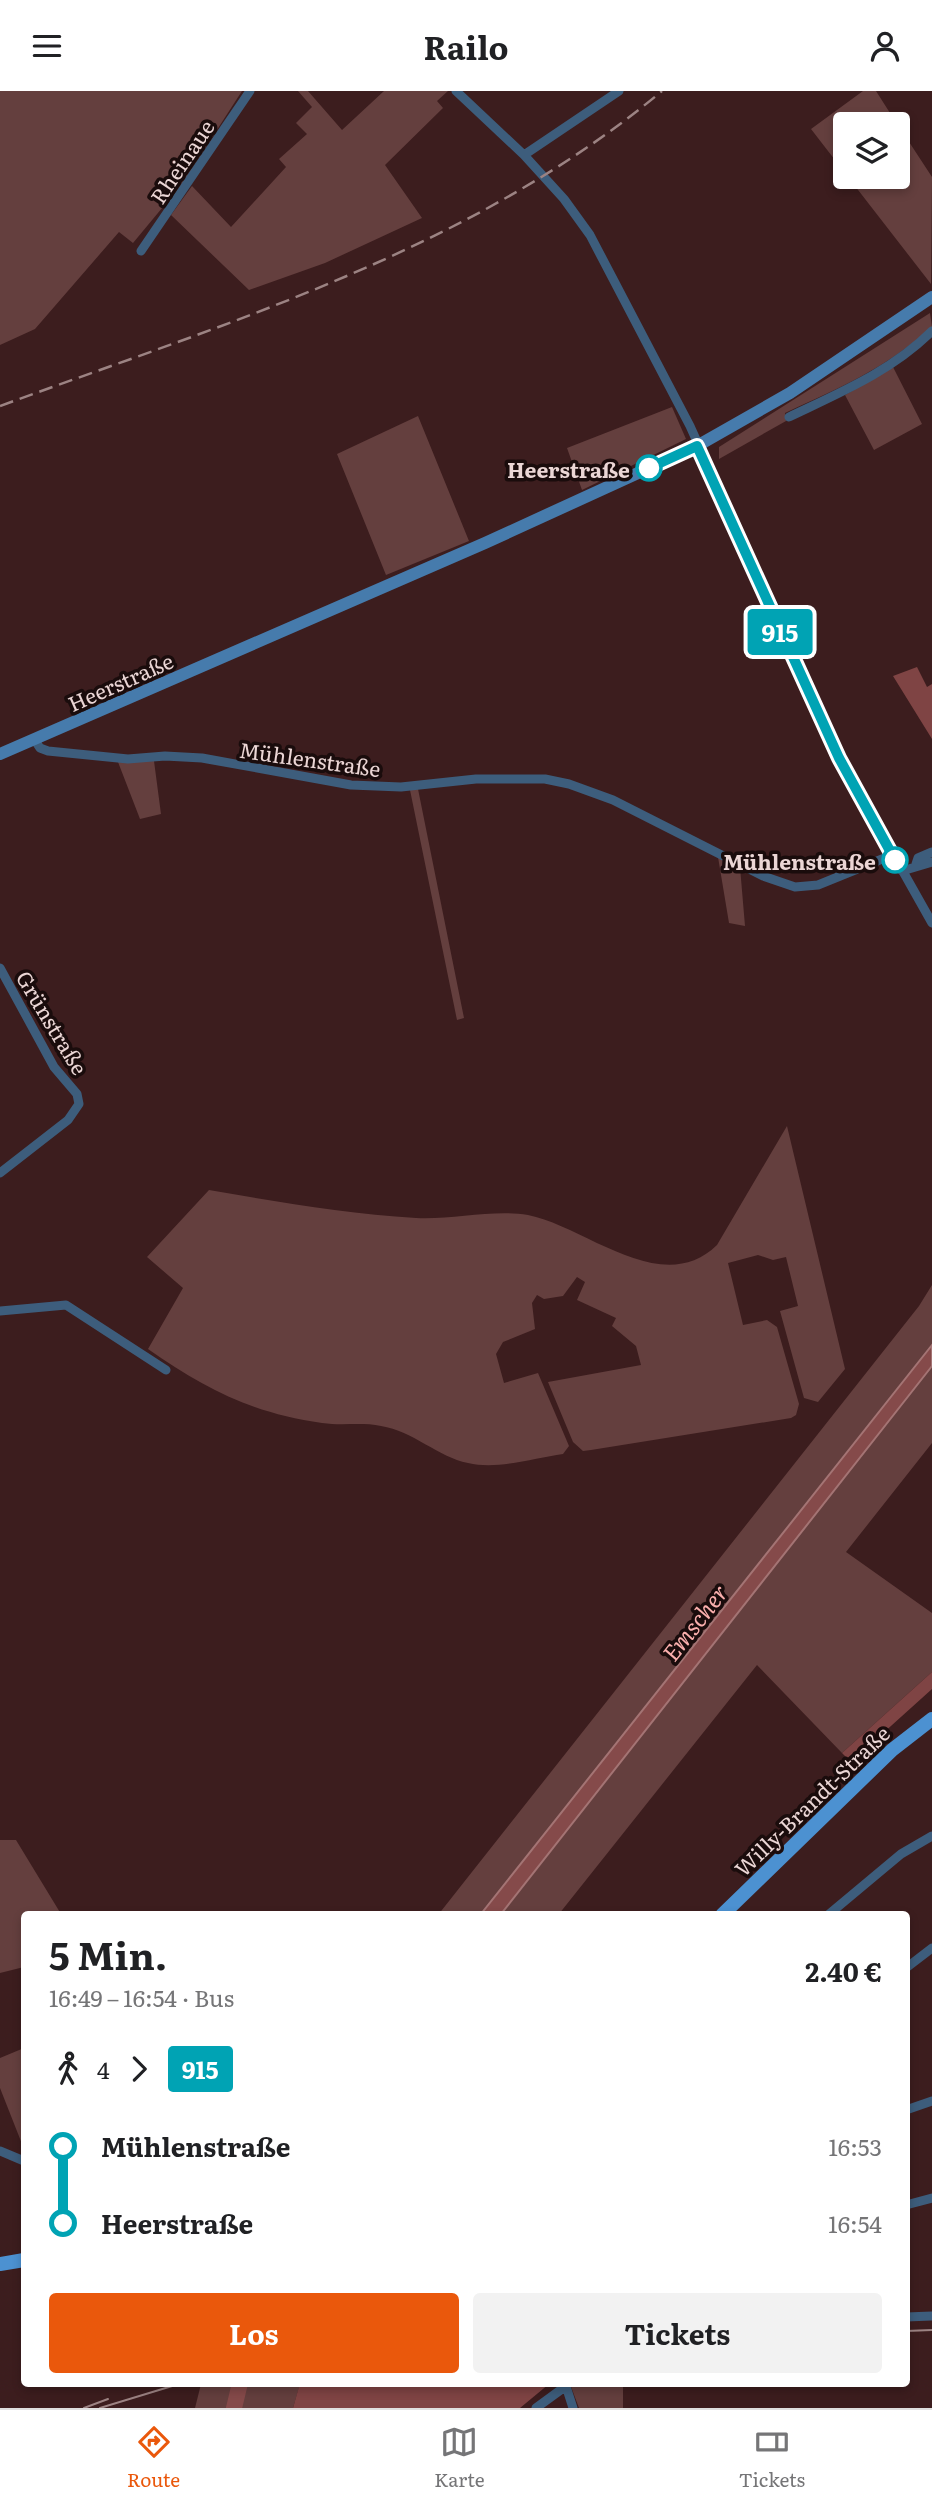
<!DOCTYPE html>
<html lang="de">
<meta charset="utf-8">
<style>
:root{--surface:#fff;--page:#f2f2f2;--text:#202124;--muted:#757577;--line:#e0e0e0;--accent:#ea580c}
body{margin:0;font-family:Literata,serif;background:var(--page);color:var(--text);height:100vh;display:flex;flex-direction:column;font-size:26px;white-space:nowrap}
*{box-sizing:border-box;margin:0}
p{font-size:23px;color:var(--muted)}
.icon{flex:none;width:38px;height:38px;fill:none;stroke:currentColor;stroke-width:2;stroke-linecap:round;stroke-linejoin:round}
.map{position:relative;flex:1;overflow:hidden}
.side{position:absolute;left:21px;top:1820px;width:889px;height:476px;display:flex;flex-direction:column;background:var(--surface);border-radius:7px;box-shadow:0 4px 10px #0003}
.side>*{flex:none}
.badge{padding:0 14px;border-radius:5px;font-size:24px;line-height:46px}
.controls{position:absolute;left:833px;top:21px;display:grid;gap:14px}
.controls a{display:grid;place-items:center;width:77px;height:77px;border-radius:7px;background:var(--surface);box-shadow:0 4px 10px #0003;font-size:35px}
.map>.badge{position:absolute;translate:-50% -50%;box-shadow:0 0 0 4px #fff}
.legs{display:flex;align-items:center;gap:10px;height:77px;padding:0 28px;font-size:23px}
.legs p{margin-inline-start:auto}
.overview{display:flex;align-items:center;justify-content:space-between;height:119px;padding:0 28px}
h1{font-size:38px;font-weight:700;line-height:52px}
.button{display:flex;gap:14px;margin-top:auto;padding:14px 28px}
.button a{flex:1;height:80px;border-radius:7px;background:var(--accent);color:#fff;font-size:28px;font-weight:700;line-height:80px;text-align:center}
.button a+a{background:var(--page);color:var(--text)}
ul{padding:0 28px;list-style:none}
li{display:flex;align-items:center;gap:24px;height:77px;font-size:26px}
li i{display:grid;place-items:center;width:10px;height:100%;margin:0 9px;background:currentColor}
li i::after{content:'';width:18px;height:18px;margin:-9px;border:5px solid;border-radius:50%;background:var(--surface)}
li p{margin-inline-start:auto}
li:first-child i{background:linear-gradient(#0000 50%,currentColor 0)}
li:last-child i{background:linear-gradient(currentColor 50%,#0000 0)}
header{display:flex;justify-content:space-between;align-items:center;height:91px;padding:0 28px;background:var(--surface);font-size:32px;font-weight:700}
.dock{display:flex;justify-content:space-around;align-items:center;height:98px;border-top:2px solid var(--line);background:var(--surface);font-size:19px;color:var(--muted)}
.dock a{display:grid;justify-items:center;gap:4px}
.dock .current{color:var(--accent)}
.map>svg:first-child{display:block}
.green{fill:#643f3e}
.forest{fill:#7f4444}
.water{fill:#854a4a;stroke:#a47474;stroke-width:2}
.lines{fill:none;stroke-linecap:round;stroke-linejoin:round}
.river{stroke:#854a4a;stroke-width:16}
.street{stroke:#3d5d7c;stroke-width:9}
.secondary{stroke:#467bac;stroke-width:12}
.primary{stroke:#4c91d1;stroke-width:14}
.tram{stroke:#9c8383;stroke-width:2}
.rail{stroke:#9c8383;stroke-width:2.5;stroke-dasharray:14 7;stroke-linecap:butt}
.line-1-casing{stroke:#fff;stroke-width:16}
.line-1{stroke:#00a3b4;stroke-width:10}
.stop-1-dot{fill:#fff;stroke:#00a3b4;stroke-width:3.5}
.labels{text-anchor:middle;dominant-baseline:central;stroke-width:7;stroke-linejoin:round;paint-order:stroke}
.street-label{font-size:21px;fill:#ebd6d5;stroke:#1a0c0c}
.stop-label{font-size:21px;font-weight:bold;fill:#ebd6d5;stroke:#1a0c0c;text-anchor:end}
.water-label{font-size:23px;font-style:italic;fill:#faafad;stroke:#1a0c0c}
</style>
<header><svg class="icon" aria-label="menu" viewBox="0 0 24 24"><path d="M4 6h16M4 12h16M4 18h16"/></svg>Railo<svg class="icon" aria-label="person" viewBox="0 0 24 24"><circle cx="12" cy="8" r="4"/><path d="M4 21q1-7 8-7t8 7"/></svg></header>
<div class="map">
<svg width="932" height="2317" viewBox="0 0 932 2317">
<rect width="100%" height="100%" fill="#3c1d1e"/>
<path class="green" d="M 0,0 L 242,0 L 182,93 L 133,152 L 119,141 L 35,238 L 0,254 Z
M 298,0 L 308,0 L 342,39 L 384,0 L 448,0 L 437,10 L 443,17 L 385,74 L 422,127 L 325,172 L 249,199 L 171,124 L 192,95 L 231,136 L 286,76 L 279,68 L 307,43 L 296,32 L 312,16 Z
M 863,0 L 876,0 L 897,33 L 845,33 L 845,82 L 811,38 Z
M 898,34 L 932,86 L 931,193 L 848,86 L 898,86 Z
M 930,222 L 932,236 C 883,279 843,295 785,322 L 786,330 L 719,368 L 719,356 Z
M 893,276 L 922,333 L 874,359 L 845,304 Z
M 672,316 L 686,348 L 582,399 L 567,357 Z
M 418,325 L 469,450 L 386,484 L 337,363 Z
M 154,670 L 161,723 L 140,728 L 118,671 Z
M 418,698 L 464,927 L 457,929 L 410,699 Z
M 718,766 L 740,776 L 745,835 L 729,832 Z
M 787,1035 L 845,1278 L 818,1311 L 804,1307 L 780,1220 L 798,1215 L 786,1166 L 773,1169 L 758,1164 L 728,1172 L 743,1234 L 767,1229 L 777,1236 L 799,1313 L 796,1324 L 791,1327 L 591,1359 L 583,1360 L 573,1351 L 548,1291 L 641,1274 L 636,1255 L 612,1235 L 616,1227 L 577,1209 L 585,1191 L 577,1186 L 563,1205 L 544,1208 L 537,1204 L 532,1212 L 535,1238 L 503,1251 L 496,1263 L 504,1292 L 538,1282 L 569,1355 L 563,1363 C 534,1367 498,1379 468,1372 C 438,1366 413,1340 381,1335 C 362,1331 342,1335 322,1332 C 252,1322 205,1298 148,1258 L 183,1197 L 147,1166 L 209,1099 C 278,1111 346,1123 416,1127 C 451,1129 494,1118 528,1124 C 585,1135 662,1208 717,1154 Z
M 932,1194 L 932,1254 L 897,1298 L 481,1823 L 438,1824 L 919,1215 Z
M 932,1275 L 932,1352 L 846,1461 L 932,1522 L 932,1581 L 842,1662 L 757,1574 L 559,1823 L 501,1824 Z
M 0,1749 L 16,1749 L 61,1823 L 24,1824 L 24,1876 L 0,1882 Z
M 24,1957 L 24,2058 L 0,1997 L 0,1967 Z
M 201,2293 L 300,2293 L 293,2317 L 195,2317 Z
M 570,2293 L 623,2293 L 623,2317 L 579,2317 Z"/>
<path class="forest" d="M 917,576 L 927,596 L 932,593 L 932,648 L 893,585 Z
M 932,1581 L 932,1598 L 851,1671 L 842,1662 Z
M 300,2292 L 549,2292 L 549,2293 L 520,2317 L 293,2317 Z"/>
<path class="water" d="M 932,1254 L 932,1275 L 501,1823 L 481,1823 Z"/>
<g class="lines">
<path class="river" d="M 234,2317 L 240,2292"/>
<path class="street" d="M 456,0 L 524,64 L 564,108 L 590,144 L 690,335 L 839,667 L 932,832
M 524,64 L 619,0
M 141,160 L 250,0
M 789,326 C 839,302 892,280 932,240
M 34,648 L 40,657 L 48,660 L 128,668 L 165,665 L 202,667 L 351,694 L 401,696 L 476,688 L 545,688 L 569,693 L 613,709 L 763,785 L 795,796 L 818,794 L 892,764
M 916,773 L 918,767 L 932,761
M 902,780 L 932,771
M 0,877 L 54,976 L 77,1003 L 79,1013 L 68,1029 L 0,1082
M 0,1220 L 66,1214 L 166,1279
M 828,1824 L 901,1763 L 932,1745
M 906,1877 L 932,1857
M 906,2019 L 932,2010
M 0,2060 L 24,2070
M 906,2114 L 932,2107
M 906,2226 L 932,2225
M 565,2292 L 573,2317
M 536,2317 L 566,2295"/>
<path class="secondary" d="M 0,663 L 485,452 L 697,355 L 790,302 L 932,206"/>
<path class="primary" d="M 722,1824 L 892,1659 L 932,1628
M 0,2173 L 24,2169"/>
<path class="tram" d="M 906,2240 L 932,2239
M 84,2317 L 108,2308
M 100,2317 L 182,2292"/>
<path class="rail" d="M 0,315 C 229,231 471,159 662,0"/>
</g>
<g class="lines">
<defs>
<path id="line-1" d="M 649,377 L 697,355 L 839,667 L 895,769"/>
</defs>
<use href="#line-1" class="line-1-casing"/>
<use href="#line-1" class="line-1"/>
</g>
<g class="stop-1-dot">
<circle cx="649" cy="377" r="12"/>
<circle cx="895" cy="769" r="12"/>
</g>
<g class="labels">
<g class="street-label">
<text transform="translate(181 70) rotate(-56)">Rheinaue</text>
<text transform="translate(120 590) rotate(-24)">Heerstraße</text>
<text transform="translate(310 667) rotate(8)">Mühlenstraße</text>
<text transform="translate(53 931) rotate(59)">Grünstraße</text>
<text transform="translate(811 1709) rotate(-44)">Willy-Brandt-Straße</text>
</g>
<g class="stop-label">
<text x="630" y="377">Heerstraße</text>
<text x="876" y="769">Mühlenstraße</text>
</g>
<g class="water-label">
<text transform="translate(694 1531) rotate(-52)">Emscher</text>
</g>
</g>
</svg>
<div class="controls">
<a><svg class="icon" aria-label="layers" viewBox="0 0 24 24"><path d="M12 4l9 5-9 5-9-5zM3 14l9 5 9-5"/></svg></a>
</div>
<b class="badge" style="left:780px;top:541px;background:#00a3b4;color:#fff">915</b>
<section class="side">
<div class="overview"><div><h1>5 Min.</h1><p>16:49 – 16:54 · Bus</p></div><b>2.40 €</b></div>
<div class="legs"><svg class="icon" aria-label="walk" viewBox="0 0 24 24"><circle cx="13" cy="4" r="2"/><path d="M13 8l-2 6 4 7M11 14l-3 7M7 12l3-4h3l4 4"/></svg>4<svg class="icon" aria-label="forward" viewBox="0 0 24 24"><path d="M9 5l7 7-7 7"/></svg><b class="badge" style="background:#00a3b4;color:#fff">915</b></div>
<ul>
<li><i style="color:#00a3b4"></i><b>Mühlenstraße</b><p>16:53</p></li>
<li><i style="color:#00a3b4"></i><b>Heerstraße</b><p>16:54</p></li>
</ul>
<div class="button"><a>Los</a><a>Tickets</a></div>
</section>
</div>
<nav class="dock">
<a class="current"><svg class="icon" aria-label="directions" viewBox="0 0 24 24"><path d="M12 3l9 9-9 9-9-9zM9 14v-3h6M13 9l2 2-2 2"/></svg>Route</a>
<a><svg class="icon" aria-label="map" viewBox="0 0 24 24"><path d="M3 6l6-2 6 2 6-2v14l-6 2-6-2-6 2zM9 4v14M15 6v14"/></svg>Karte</a>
<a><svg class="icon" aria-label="tickets" viewBox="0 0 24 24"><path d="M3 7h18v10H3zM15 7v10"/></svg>Tickets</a>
</nav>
